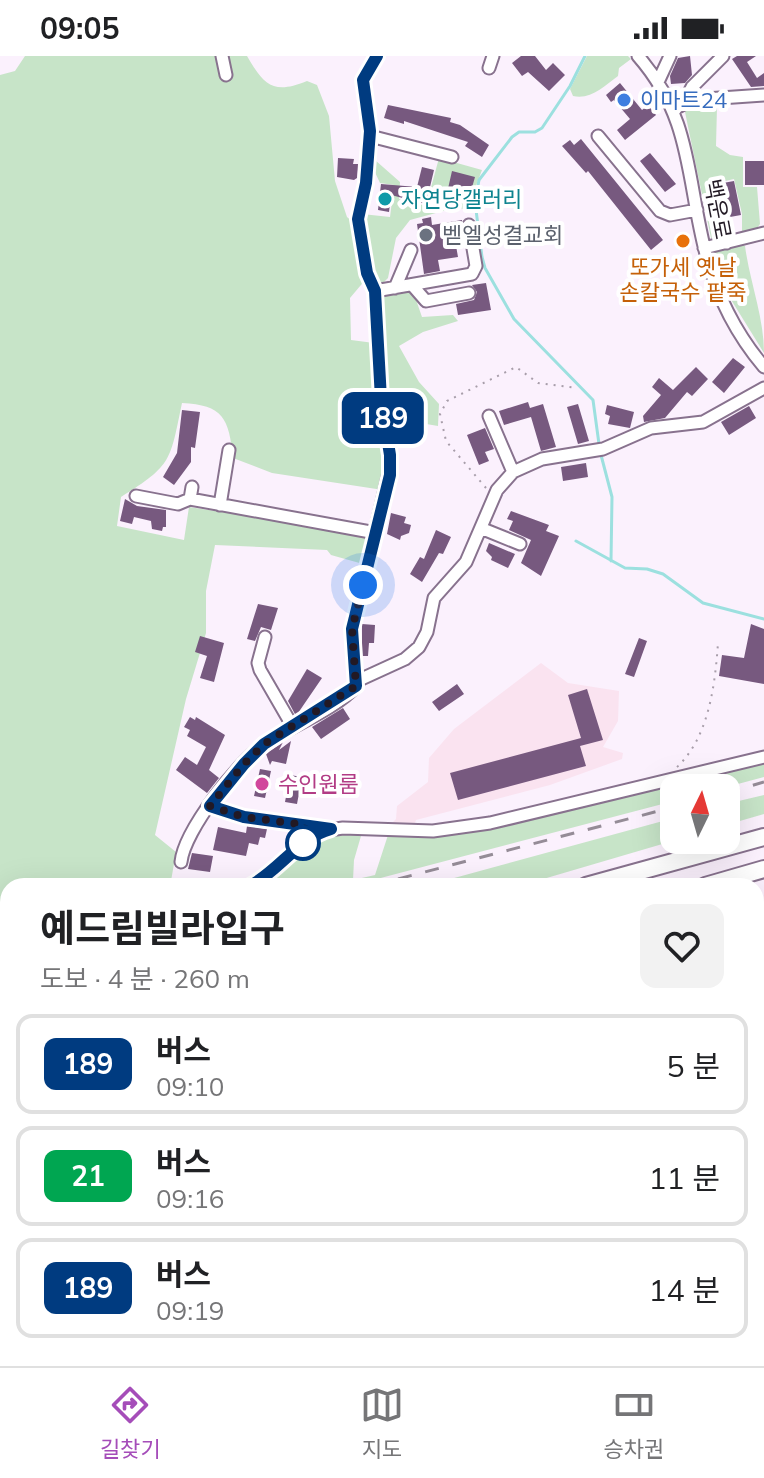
<!DOCTYPE html>
<html lang="ko">
<meta charset="utf-8">
<style>
:root{--surface:#fff;--page:#f2f2f2;--text:#202124;--muted:#757577;--line:#e0e0e0;--accent:#a54db9}
body{margin:0;font-family:Mulish,"Noto Sans KR",sans-serif;background:var(--page);color:var(--text);height:100vh;display:flex;flex-direction:column;font-size:30px;white-space:nowrap}
*{box-sizing:border-box;margin:0}
p{font-size:26px;color:var(--muted)}
.icon{flex:none;width:44px;height:44px;fill:none;stroke:currentColor;stroke-width:2;stroke-linecap:round;stroke-linejoin:round}
.map{position:relative;flex:1;overflow:hidden}
.panel{position:absolute;left:0px;top:822px;width:764px;height:488px;display:flex;flex-direction:column;background:var(--surface);border-radius:24px 24px 0 0;box-shadow:0 8px 32px #0002}
.panel>*{flex:none}
.badge{padding:0 16px;border-radius:12px;font-size:28px;line-height:52px}
.needle{width:52px;rotate:5deg}
.fabs{position:absolute;left:660px;top:718px;display:grid;gap:16px}
.fabs a{display:grid;place-items:center;width:80px;height:80px;border-radius:16px;background:var(--surface);box-shadow:0 8px 32px #0002;font-size:40px}
.you{position:absolute;width:40px;height:40px;margin:-20px;border:6px solid #fff;border-radius:50%;background:#1a73e8;box-shadow:0 0 0 12px #1a73e833}
.map>.badge{position:absolute;translate:-50% -50%;box-shadow:0 0 0 4px #fff}
.round{display:grid;place-items:center;flex:none;width:84px;height:84px;border-radius:16px;background:var(--page)}
.head{display:flex;align-items:center;justify-content:space-between;height:136px;padding:0 40px}
h1{font-size:38px;font-weight:700;line-height:60px}
ul{padding:0;list-style:none}
li{display:flex;align-items:center;gap:24px;height:100px;margin:0 16px 12px;padding:0 24px;border:4px solid var(--line);border-radius:16px}
li div{flex:1}
li b{display:block;font-size:30px}
li em{font-style:normal}
li .badge{min-width:88px;font-weight:700;text-align:center}
.status{display:flex;justify-content:space-between;align-items:center;height:56px;padding:0 40px;background:var(--surface);direction:ltr}
.status svg{height:22px;fill:currentColor}
.tab-bar{display:flex;justify-content:space-around;align-items:center;height:112px;border-top:2px solid var(--line);background:var(--surface);font-size:22px;color:var(--muted)}
.tab-bar a{display:grid;justify-items:center;gap:4px}
.tab-bar .on{color:var(--accent)}
.map>svg:first-child{display:block}
.industrial{fill:#fae3f0}
.green{fill:#c7e4c8}
.lines{fill:none;stroke-linecap:round;stroke-linejoin:round}
.stream{stroke:#9ce0df;stroke-width:3}
.building{fill:#77597f}
.minor-casing{stroke:#88728e;stroke-width:15}
.highway-casing{stroke:#88728e;stroke-width:20}
.path{stroke:#a89eaa;stroke-width:2;stroke-dasharray:2 6;stroke-linecap:butt}
.minor{stroke:#fff;stroke-width:11}
.highway{stroke:#fff;stroke-width:16}
.rail{stroke:#958c97;stroke-width:3;stroke-dasharray:14 14;stroke-linecap:butt}
.line-casing{stroke:#fff;stroke-width:18}
.line{stroke:#003b80;stroke-width:12}
.walk{stroke:#221924;stroke-width:8;stroke-dasharray:0 14.4}
.shop-dot{fill:#3f7fe0;stroke:#fff;stroke-width:3}
.culture-dot{fill:#0f9aa8;stroke:#fff;stroke-width:3}
.worship-dot{fill:#6b7280;stroke:#fff;stroke-width:3}
.food-dot{fill:#e8710a;stroke:#fff;stroke-width:3}
.hotel-dot{fill:#d1479c;stroke:#fff;stroke-width:3}
.stop-dot{fill:#fff;stroke:#003b80;stroke-width:4}
.labels{text-anchor:middle;dominant-baseline:central;stroke-width:8;stroke-linejoin:round;paint-order:stroke}
.shop-label{font-size:22px;fill:#366cbe;stroke:#fff;text-anchor:start}
.culture-label{font-size:22px;fill:#0d838f;stroke:#fff;text-anchor:start}
.street-label{font-size:22px;fill:#221924;stroke:#fff}
.worship-label{font-size:22px;fill:#5b616d;stroke:#fff;text-anchor:start}
.food-label{font-size:22px;fill:#c56008;stroke:#fff}
.hotel-label{font-size:22px;fill:#b23c85;stroke:#fff;text-anchor:start}
</style>
<div class="status"><b>09:05</b><svg viewBox="0 0 49 12"><path d="M0 12V9h3v3zM5 12V6h3v6zM10 12V3h3v9zM15 12V0h3v12zM26 1h20v11H26zM47 4h2v5h-2z"/></svg></div>
<div class="map">
<svg width="764" height="1310" viewBox="0 0 764 1310">
<rect width="100%" height="100%" fill="#fbf1fd"/>
<path class="industrial" d="M 541,607 L 568,627 L 619,635 L 618,665 L 603,691 L 623,697 L 622,703 L 550,729 L 416,764 L 414,770 L 389,770 L 396,763 L 397,750 L 428,726 L 429,702 L 454,673 Z"/>
<path class="green" d="M 25,0 L 247,0 C 264,29 273,39 307,25 L 317,29 L 329,60 L 335,125 L 347,161 L 355,168 L 366,223 L 350,242 L 351,284 L 374,287 L 387,401 L 383,434 L 272,417 L 233,402 C 229,362 223,349 182,347 C 170,404 173,409 121,441 L 117,470 L 184,484 L 189,451 L 358,477 L 368,484 L 363,508 L 331,499 L 327,494 L 215,489 L 206,535 L 206,577 L 186,643 L 155,779 L 176,796 L 171,825 L 236,830 L 8,830 L 8,890 L 0,892 L 0,19 L 15,15 Z
M 587,0 L 628,0 L 631,3 L 619,12 L 618,20 C 604,30 591,44 573,40 L 570,33 Z
M 691,48 L 717,51 L 716,90 L 730,99 L 743,101 L 743,131 L 757,131 L 760,168 L 755,175 L 742,176 L 742,158 L 734,123 L 712,128 L 722,182 L 711,182 L 685,56 Z
M 439,102 L 482,114 L 474,135 L 475,154 L 472,157 L 458,151 L 410,164 L 396,182 L 388,222 L 384,226 L 375,226 L 362,158 L 390,161 L 394,129 L 380,127 L 373,112 L 375,104 L 400,126 L 399,143 L 426,150 Z
M 741,187 L 745,190 C 750,227 764,261 764,297 L 730,242 L 714,197 L 714,194 Z
M 409,232 L 413,235 L 422,261 L 453,259 L 458,265 L 423,276 L 399,290 L 419,326 L 439,348 L 438,370 L 385,361 L 380,242 L 384,238 Z
M 764,706 L 764,721 L 723,732 L 674,732 L 674,745 L 373,824 L 348,830 L 261,830 C 307,801 297,778 359,777 L 361,780 L 354,804 L 353,824 L 375,819 L 388,779 L 566,753 Z
M 764,739 L 764,758 L 726,769 L 726,748 Z
M 674,762 L 676,784 L 533,826 L 518,830 L 425,830 Z"/>
<g class="lines">
<path class="stream" d="M 585,0 L 570,30 L 542,72 L 535,76 L 519,76 L 512,81 L 479,124 L 475,146 L 482,201 L 485,212 L 514,263 L 593,344 L 599,388
M 601,399 L 612,441 L 611,505
M 576,485 L 625,512 L 647,513 L 663,518 L 703,547 L 764,563"/>
</g>
<path class="building" d="M 521,0 L 535,0 L 546,14 L 553,7 L 565,19 L 549,35 L 528,16 L 522,20 L 512,7 Z
M 690,0 L 692,19 L 685,27 L 671,28 L 670,20 L 678,2 Z
M 737,0 L 756,0 L 747,6 L 757,22 L 764,17 L 764,30 L 751,31 L 732,3 Z
M 620,27 L 642,54 L 648,49 L 656,59 L 625,84 L 617,74 L 630,63 L 614,44 L 611,46 L 606,39 Z
M 388,49 L 451,62 L 450,66 L 460,69 L 489,89 L 482,101 L 465,90 L 468,86 L 404,65 L 404,68 L 384,62 Z
M 581,83 L 663,184 L 651,194 L 588,115 L 586,117 L 562,90 L 570,84 L 574,89 Z
M 650,97 L 676,128 L 665,136 L 640,105 Z
M 338,102 L 354,103 L 353,108 L 358,108 L 357,122 L 354,124 L 337,121 Z
M 745,105 L 764,105 L 764,129 L 745,129 Z
M 422,111 L 434,114 L 426,148 L 391,139 L 389,156 L 378,154 L 381,128 L 417,131 Z
M 452,115 L 475,121 L 469,142 L 447,137 Z
M 734,125 L 741,159 L 730,161 L 723,127 Z
M 431,161 L 432,169 L 462,164 L 462,177 L 454,178 L 458,201 L 438,204 L 440,215 L 424,218 L 417,168 L 423,167 L 422,163 Z
M 486,227 L 491,254 L 458,259 L 456,248 L 474,244 L 477,236 L 472,229 Z
M 733,302 L 745,311 L 724,337 L 712,326 Z
M 696,311 L 708,323 L 692,340 L 687,336 L 665,362 L 644,366 L 643,360 L 661,339 L 652,331 L 659,322 L 673,334 Z
M 528,346 L 530,352 L 543,348 L 556,391 L 541,395 L 531,361 L 504,369 L 499,355 Z
M 578,348 L 589,385 L 578,388 L 567,351 Z
M 607,349 L 634,356 L 630,372 L 608,368 L 610,360 L 605,358 Z
M 749,350 L 756,362 L 729,379 L 721,366 Z
M 182,354 L 200,356 L 195,392 L 191,391 L 191,406 L 174,429 L 163,421 L 177,397 Z
M 485,372 L 494,393 L 485,396 L 489,405 L 479,409 L 467,379 Z
M 586,407 L 588,421 L 563,425 L 561,411 Z
M 125,443 L 137,450 L 166,454 L 166,471 L 163,471 L 162,475 L 152,473 L 151,465 L 134,461 L 132,468 L 120,465 Z
M 511,455 L 549,469 L 546,475 L 559,480 L 541,520 L 521,507 L 531,484 L 509,474 L 513,465 L 507,463 Z
M 391,457 L 406,461 L 404,467 L 411,469 L 409,477 L 401,480 L 400,484 L 387,478 Z
M 436,474 L 451,481 L 443,498 L 439,497 L 422,526 L 410,518 L 420,501 L 424,503 Z
M 489,487 L 515,498 L 508,512 L 491,504 L 492,501 L 486,495 Z
M 258,548 L 278,552 L 271,574 L 261,571 L 255,585 L 247,583 Z
M 362,568 L 375,569 L 374,587 L 369,587 L 368,600 L 362,600 Z
M 751,568 L 764,573 L 764,628 L 719,620 L 722,599 L 744,602 Z
M 200,580 L 224,587 L 214,626 L 200,622 L 207,600 L 195,596 Z
M 639,582 L 647,585 L 634,621 L 625,618 Z
M 307,613 L 322,622 L 296,660 L 288,645 Z
M 457,628 L 464,638 L 439,655 L 432,646 Z
M 587,633 L 603,684 L 580,690 L 586,710 L 458,744 L 450,717 L 581,682 L 568,639 Z
M 343,652 L 350,663 L 321,683 L 312,671 Z
M 190,661 L 195,664 L 196,661 L 225,679 L 209,714 L 219,722 L 207,737 L 176,714 L 185,701 L 197,709 L 206,691 L 187,680 L 190,674 L 184,671 Z
M 291,685 L 286,708 L 272,705 L 270,709 L 266,698 L 283,686 L 279,694 Z
M 260,713 L 271,715 L 265,742 L 254,740 Z
M 290,719 L 302,721 L 297,748 L 285,746 Z
M 247,770 L 267,773 L 265,782 L 260,781 L 258,789 L 249,787 L 246,800 L 213,794 L 218,771 L 246,777 Z
M 192,797 L 213,800 L 210,816 L 188,813 Z"/>
<g class="lines">
<defs>
<path id="minor" d="M 222,0 L 226,19
M 638,0 C 694,64 686,126 707,202 C 718,242 737,279 764,311
M 489,12 L 493,0
M 658,26 L 670,0
M 684,46 L 692,31 L 723,0
M 674,53 L 691,44 L 764,39
M 370,80 L 452,101
M 598,80 L 660,155 L 670,159 L 697,154
M 715,129 L 727,187
M 704,192 L 764,177
M 412,229 L 426,245 L 469,237
M 395,232 L 411,194
M 375,235 L 472,218 L 476,210 L 469,169
M 489,360 L 513,416
M 136,440 L 178,448 L 190,443 L 376,477
M 190,443 L 192,431
M 220,449 L 229,394
M 483,473 L 520,488
M 265,581 L 258,607 L 260,614 L 293,671
M 357,625 L 405,603 L 419,591 L 427,576 L 434,542 L 466,506 L 497,434 L 513,416 L 542,403 L 603,393 L 651,372 L 703,366 L 764,332
M 210,750 L 244,761 L 327,772
M 181,806 C 184,775 239,704 267,686 C 292,670 337,652 356,630 L 352,573 L 391,408 L 383,365 L 375,235 L 367,217 L 358,163 L 366,127 L 370,75 L 363,24 L 377,0
M 250,830 L 271,816 L 310,780 L 322,775 L 343,772 L 433,775 L 490,767 L 764,701
M 0,901 L 8,899
M 756,945 L 764,934
M 555,1310 L 556,1302"/>
<path id="highway" d="M 586,830 L 764,781
M 705,830 L 764,813
M 0,979 L 8,977
M 0,1011 L 8,1009
M 0,1038 L 8,1036
M 0,1276 L 8,1274"/>
</defs>
<use href="#minor" class="minor-casing"/>
<use href="#highway" class="highway-casing"/>
<path class="path" d="M 486,432 L 446,385 L 440,358 L 447,345 L 516,311 L 538,327 L 577,332
M 677,711 C 709,681 715,629 718,587"/>
<use href="#minor" class="minor"/>
<use href="#highway" class="highway"/>
<path class="rail" d="M 726,737 L 764,726
M 371,830 L 674,751
M 0,927 L 8,925"/>
</g>
<g class="lines">
<defs>
<path id="line" d="M 250,830 C 280,814 298,782 331,773 L 244,761 L 210,750 L 244,708 L 264,688 L 356,630 L 352,573 L 390,419 L 390,399 L 381,343 L 375,235 L 367,217 L 358,163 L 366,127 L 370,75 L 363,24 L 377,0"/>
</defs>
<use href="#line" class="line-casing"/>
<use href="#line" class="line"/>
<path class="walk" d="M 303,787 L 305,769 L 244,761 L 210,750 L 244,708 L 264,688 L 356,630 L 352,573 L 363,529"/>
</g>
<circle class="shop-dot" cx="624" cy="44" r="8"/>
<circle class="culture-dot" cx="385" cy="143" r="8"/>
<circle class="worship-dot" cx="426" cy="179" r="8"/>
<circle class="food-dot" cx="683" cy="185" r="8"/>
<circle class="hotel-dot" cx="262" cy="728" r="8"/>
<circle class="stop-dot" cx="303" cy="787" r="16"/>
<g class="labels">
<g class="shop-label">
<text x="640" y="44">이마트24</text>
</g>
<g class="culture-label">
<text x="401" y="143">자연당갤러리</text>
</g>
<g class="street-label">
<text transform="translate(718 153) rotate(79)">백운로</text>
</g>
<g class="worship-label">
<text x="442" y="179">벧엘성결교회</text>
</g>
<g class="food-label">
<text x="683" y="211">또가세 옛날<tspan x="683" dy="25">손칼국수 팥죽</tspan></text>
</g>
<g class="hotel-label">
<text x="278" y="728">수인원룸</text>
</g>
</g>
</svg>
<div class="fabs">
<a><svg class="needle" viewBox="-14 -14 28 28"><path d="M0-13l5 13h-10z" fill="#e53935"/><path d="M0 13l5-13h-10z" fill="#757577"/></svg></a>
</div>
<div class="you" style="left:363px;top:529px"></div>
<b class="badge" style="left:383px;top:362px;background:#003b80;color:#fff">189</b>
<section class="panel">
<div class="head"><div><h1>예드림빌라입구</h1><p>도보 · 4 분 · 260 m</p></div><a class="round"><svg class="icon" aria-label="heart" viewBox="0 0 24 24"><path d="M12 20l-8-8c-3-5 5-10 8-4 3-6 11-1 8 4z"/></svg></a></div>
<ul>
<li><span class="badge" style="background:#003b80;color:#fff">189</span><div><b>버스</b><p>09:10</p></div><em>5 분</em></li>
<li><span class="badge" style="background:#00a651;color:#fff">21</span><div><b>버스</b><p>09:16</p></div><em>11 분</em></li>
<li><span class="badge" style="background:#003b80;color:#fff">189</span><div><b>버스</b><p>09:19</p></div><em>14 분</em></li>
</ul>
</section>
</div>
<nav class="tab-bar">
<a class="on"><svg class="icon" aria-label="directions" viewBox="0 0 24 24"><path d="M12 3l9 9-9 9-9-9zM9 14v-3h6M13 9l2 2-2 2"/></svg>길찾기</a>
<a><svg class="icon" aria-label="map" viewBox="0 0 24 24"><path d="M3 6l6-2 6 2 6-2v14l-6 2-6-2-6 2zM9 4v14M15 6v14"/></svg>지도</a>
<a><svg class="icon" aria-label="tickets" viewBox="0 0 24 24"><path d="M3 7h18v10H3zM15 7v10"/></svg>승차권</a>
</nav>
